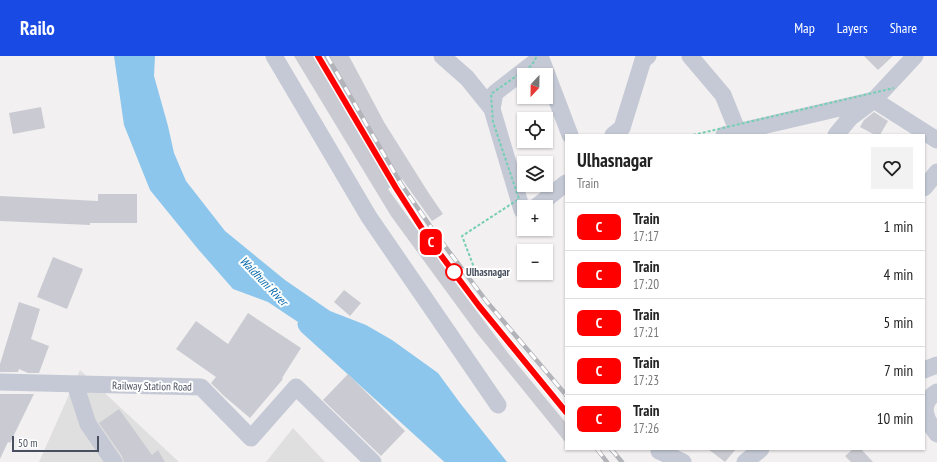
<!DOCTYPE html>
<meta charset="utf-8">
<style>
:root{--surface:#fff;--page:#f2f2f2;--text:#222;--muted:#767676;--line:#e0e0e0;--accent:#194ae4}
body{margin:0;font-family:"PT Sans Narrow",sans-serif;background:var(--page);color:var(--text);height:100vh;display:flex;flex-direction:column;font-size:15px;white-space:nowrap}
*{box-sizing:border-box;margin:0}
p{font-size:13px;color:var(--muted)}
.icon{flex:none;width:22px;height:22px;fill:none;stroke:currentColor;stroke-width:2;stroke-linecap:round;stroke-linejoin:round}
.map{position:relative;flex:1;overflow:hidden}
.drawer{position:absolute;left:565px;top:78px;width:360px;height:316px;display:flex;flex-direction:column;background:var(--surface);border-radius:0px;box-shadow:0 1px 3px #0004}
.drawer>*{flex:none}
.badge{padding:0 8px;border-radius:6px;font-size:14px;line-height:26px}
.needle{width:26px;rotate:202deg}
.controls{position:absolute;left:517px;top:12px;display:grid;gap:8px}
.controls a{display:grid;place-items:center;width:36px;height:36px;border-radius:0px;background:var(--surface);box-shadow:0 1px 3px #0004;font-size:20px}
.scale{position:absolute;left:12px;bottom:10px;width:87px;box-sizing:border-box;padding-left:4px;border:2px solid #484f5e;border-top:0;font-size:11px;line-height:14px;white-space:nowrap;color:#484f5e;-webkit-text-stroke:3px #fff;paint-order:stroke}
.map>.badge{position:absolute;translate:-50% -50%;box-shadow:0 0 0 2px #fff}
.round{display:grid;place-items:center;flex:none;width:42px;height:42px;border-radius:0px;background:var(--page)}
.headline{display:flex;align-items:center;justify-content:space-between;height:68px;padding:0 12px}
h1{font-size:19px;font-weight:700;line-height:30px}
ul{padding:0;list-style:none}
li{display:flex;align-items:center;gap:12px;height:48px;padding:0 12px;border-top:1px solid var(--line)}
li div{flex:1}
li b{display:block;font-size:15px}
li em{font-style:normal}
li .badge{min-width:44px;font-weight:700;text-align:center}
header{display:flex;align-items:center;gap:24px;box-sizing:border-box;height:56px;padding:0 20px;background:var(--accent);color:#fff}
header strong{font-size:19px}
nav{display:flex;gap:22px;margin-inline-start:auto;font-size:14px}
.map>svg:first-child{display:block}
.education{fill:#e0dfdf}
.water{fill:#8cc6ec}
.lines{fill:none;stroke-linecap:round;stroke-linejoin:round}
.river{stroke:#8cc6ec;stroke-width:21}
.building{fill:#cacbd2}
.minor{stroke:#c4c9d5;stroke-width:17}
.rail-casing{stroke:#b2b4ba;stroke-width:4.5}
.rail{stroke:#fff;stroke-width:3;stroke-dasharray:9;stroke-linecap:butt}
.path-bridge{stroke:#76ceb4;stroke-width:2;stroke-dasharray:3 2;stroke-linecap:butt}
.line-casing{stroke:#fff;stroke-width:9}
.line{stroke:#f00;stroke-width:6}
.stop-dot{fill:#fff;stroke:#f00;stroke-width:2}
.labels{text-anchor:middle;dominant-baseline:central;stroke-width:4;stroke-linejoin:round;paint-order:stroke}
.stop-label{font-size:11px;font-weight:bold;fill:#484f5e;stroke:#fff;text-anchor:start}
.street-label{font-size:11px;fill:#484f5e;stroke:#fff}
.water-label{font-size:12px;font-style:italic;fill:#0c6cac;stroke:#fff}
</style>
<header>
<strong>Railo</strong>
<nav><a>Map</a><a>Layers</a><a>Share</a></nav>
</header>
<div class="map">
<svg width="937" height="406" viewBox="0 0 937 406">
<rect width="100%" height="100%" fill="#f2f0f0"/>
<path class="education" d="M 80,314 L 179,406 L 39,406 Z
M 293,372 L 325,406 L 266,406 Z"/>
<path class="water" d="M 114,0 L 155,0 L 154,20 L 168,70 L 174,97 L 186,125 L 225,175 L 285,224 L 330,255 L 366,269 L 392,284 L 438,317 L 460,347 L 507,406 L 447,406 L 442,401 L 433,381 L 420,363 L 400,344 L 376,318 L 268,246 L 233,233 L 198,193 L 150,134 L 124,69 Z"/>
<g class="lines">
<path class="river" d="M 308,268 L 460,406"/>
</g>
<path class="building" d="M 294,0 L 349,0 L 384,66 L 428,136 L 443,158 L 432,165 L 402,123 L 388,133 L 449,218 L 508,297 L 566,367 L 566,387 L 476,276 L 391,160 Z
M 864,0 L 893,0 L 878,14 Z
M 41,51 L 45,72 L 13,78 L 9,57 Z
M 874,56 L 888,65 L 880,79 L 875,79 L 860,71 L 864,64 Z
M 98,138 L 137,138 L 137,167 L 90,167 L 90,169 L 0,165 L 0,140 L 98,145 Z
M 53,201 L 83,213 L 67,253 L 37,241 Z
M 344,234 L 361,247 L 350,260 L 334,246 Z
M 19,246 L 40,253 L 31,283 L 49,290 L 39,317 L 28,317 L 19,313 L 18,316 L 0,316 L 0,308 Z
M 248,257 L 301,292 L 282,322 L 283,323 L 250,362 L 224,340 L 211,327 L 216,321 L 176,293 L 196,265 L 228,288 Z
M 348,318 L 405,375 L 381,400 L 323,344 Z
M 0,338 L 34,338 L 10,387 L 8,386 L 0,403 Z
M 119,353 L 152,399 L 158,394 L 165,406 L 124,406 L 122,400 L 99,367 Z
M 708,393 L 736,393 L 725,406 Z
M 853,393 L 861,393 L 873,406 L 851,406 L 845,400 Z"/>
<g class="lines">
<path class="minor" d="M 274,0 L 369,161 L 498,349
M 442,0 L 467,22 L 492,53 L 522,154 L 524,155
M 540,0 L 570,79
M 690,0 L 723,39 L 738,76
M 492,53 L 495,37 L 540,2
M 613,79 L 622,72 L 643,4 L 648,0
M 724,79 L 874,44 L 937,84
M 836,79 L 850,62 L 874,44 L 915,0
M 924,132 L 937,116
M 536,151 L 566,127
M 924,314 L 937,309
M 0,326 L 201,331 L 251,382 L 296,331 L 373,406
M 75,328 L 88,368 L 114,406
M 937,336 C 917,348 926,364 937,378
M 659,395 L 683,406
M 745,406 L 761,393"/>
<defs>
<path id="rail" d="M 318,0 C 354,61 387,124 428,182 C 471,242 519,299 566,356
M 327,0 L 401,128 L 435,177 L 487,246 L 566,339
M 597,393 L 607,406
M 611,393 L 622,406"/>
</defs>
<use href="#rail" class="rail-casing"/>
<use href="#rail" class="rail"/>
<path class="path-bridge" d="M 693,79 L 894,32
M 524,151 L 519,143 L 493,66 L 491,38 L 532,9 L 537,0
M 475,214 L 462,180 L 519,143"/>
</g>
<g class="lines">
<defs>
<path id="line" d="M 318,0 L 396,132 L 428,182 L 479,250 L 566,356"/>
</defs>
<use href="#line" class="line-casing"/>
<use href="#line" class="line"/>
</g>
<circle class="stop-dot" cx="454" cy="216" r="8"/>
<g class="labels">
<g class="stop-label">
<text x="466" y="216">Ulhasnagar</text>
</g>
<g class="street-label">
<text transform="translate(152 330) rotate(1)">Railway Station Road</text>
</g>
<g class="water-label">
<text transform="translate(264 225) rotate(46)">Waldhuni River</text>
</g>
</g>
</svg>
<div class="controls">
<a><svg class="needle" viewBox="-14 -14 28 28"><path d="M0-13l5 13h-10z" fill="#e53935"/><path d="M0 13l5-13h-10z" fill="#767676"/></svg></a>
<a><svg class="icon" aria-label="locate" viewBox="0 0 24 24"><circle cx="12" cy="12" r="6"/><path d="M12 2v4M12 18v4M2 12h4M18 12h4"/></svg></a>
<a><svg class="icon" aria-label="layers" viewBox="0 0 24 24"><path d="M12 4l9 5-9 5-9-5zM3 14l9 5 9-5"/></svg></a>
<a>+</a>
<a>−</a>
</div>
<div class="scale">50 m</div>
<b class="badge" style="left:431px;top:186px;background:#f00;color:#fff">C</b>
<section class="drawer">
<div class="headline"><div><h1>Ulhasnagar</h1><p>Train</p></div><a class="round"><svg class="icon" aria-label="heart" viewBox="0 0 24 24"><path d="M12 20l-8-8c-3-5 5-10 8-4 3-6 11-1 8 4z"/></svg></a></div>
<ul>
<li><span class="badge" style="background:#f00;color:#fff">C</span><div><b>Train</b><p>17:17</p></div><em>1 min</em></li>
<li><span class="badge" style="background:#f00;color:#fff">C</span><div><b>Train</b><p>17:20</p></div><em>4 min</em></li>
<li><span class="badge" style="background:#f00;color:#fff">C</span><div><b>Train</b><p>17:21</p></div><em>5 min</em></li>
<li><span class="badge" style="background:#f00;color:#fff">C</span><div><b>Train</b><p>17:23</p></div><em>7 min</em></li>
<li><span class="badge" style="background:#f00;color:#fff">C</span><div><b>Train</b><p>17:26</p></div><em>10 min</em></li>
</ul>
</section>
</div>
